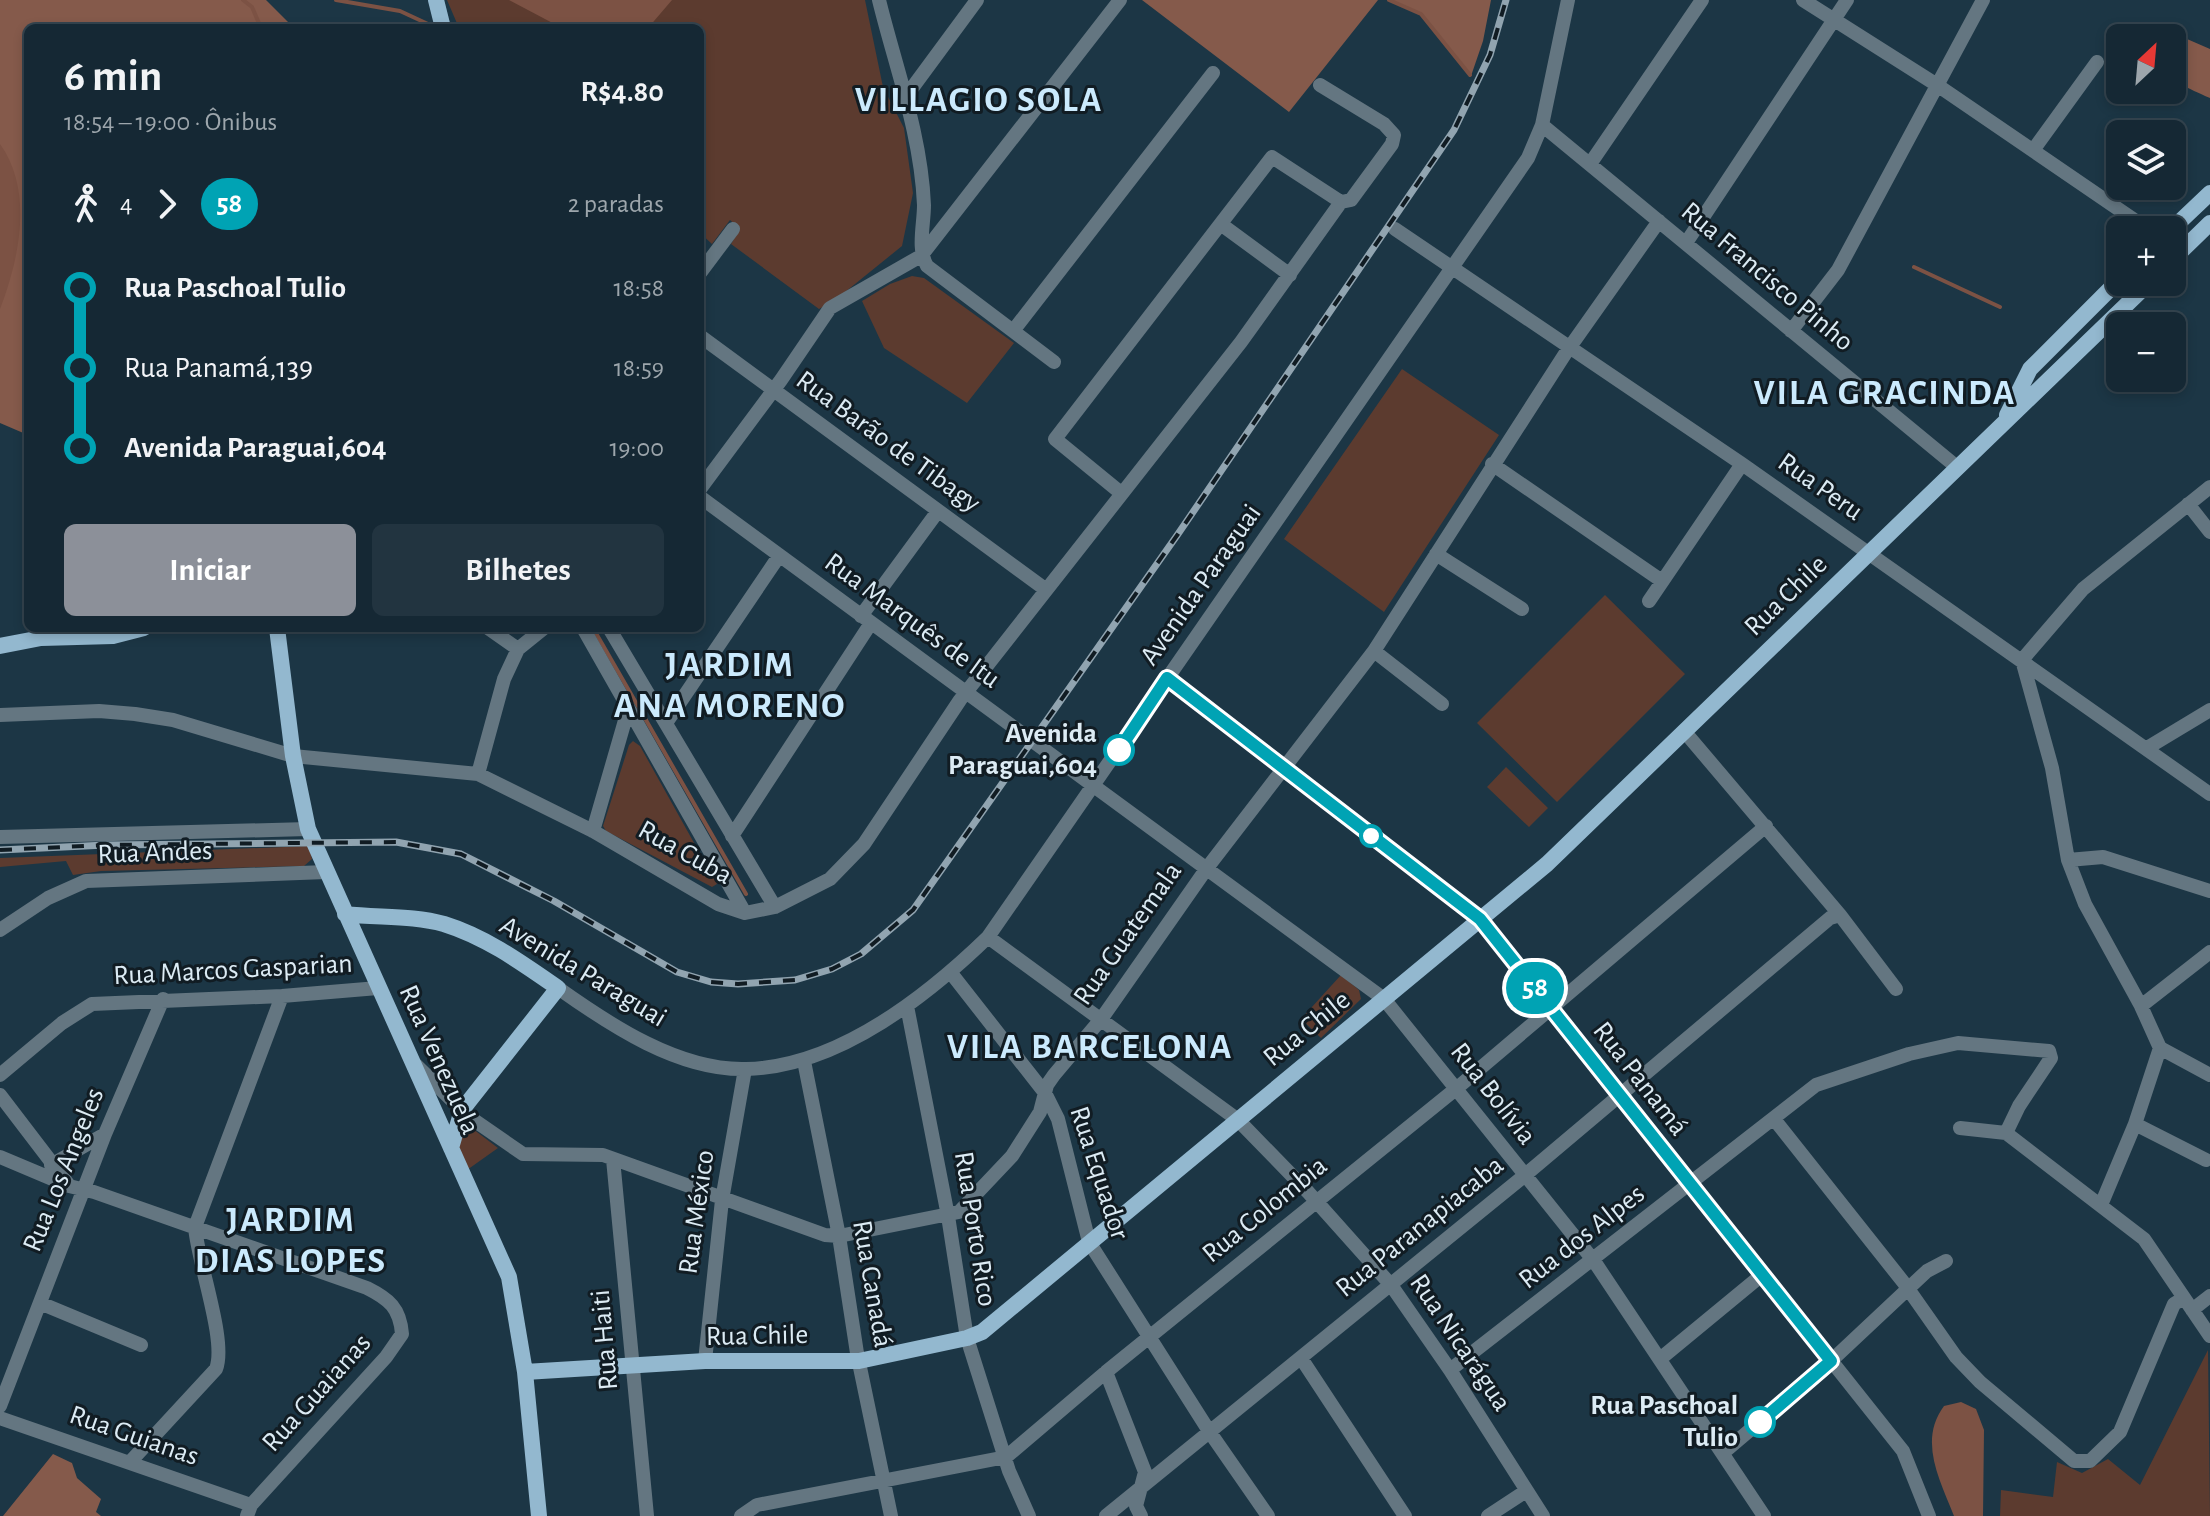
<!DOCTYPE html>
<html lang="pt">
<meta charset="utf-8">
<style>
:root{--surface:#152834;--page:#223440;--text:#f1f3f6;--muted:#9da6ac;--line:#34444f;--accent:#8c9099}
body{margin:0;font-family:"Alegreya Sans",sans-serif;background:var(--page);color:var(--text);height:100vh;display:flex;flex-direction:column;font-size:30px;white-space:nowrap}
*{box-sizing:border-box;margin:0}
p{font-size:26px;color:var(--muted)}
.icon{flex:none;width:44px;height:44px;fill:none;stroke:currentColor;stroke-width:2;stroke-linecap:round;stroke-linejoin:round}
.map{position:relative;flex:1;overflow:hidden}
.panel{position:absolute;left:24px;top:24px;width:680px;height:608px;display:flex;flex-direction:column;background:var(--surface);border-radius:12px;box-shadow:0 4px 12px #0003,0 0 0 2px var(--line)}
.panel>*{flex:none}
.badge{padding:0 16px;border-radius:26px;font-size:28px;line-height:52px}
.needle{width:52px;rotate:26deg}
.fabs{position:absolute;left:2106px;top:24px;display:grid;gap:16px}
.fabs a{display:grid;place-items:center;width:80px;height:80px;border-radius:12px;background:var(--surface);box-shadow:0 4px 12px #0003,0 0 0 2px var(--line);font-size:40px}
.map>.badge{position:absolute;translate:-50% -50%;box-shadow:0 0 0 4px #fff}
.legs{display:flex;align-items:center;gap:12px;height:88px;padding:0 40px;font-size:26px}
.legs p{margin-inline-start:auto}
.summary{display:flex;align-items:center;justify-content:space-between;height:136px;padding:0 40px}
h1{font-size:44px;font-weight:700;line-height:60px}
.button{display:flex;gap:16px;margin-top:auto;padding:16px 40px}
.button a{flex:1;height:92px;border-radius:12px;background:var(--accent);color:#fff;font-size:32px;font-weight:700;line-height:92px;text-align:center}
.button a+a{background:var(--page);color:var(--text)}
ul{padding:0 40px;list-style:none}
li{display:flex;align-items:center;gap:28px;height:80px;font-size:30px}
li i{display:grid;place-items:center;width:12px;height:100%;margin:0 10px;background:currentColor}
li i::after{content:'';width:20px;height:20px;margin:-10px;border:6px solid;border-radius:50%;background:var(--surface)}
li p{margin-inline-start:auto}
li:first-child i{background:linear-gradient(#0000 50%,currentColor 0)}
li:last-child i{background:linear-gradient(currentColor 50%,#0000 0)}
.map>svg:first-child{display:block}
.green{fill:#5c3b2f}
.forest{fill:#855a4b}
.water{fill:#7c5244}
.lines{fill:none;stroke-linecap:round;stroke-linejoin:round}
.stream{stroke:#7c5244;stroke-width:4}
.minor{stroke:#647681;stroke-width:14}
.major{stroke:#93b8cf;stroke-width:16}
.rail-casing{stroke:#91a4b0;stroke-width:7}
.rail{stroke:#111c23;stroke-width:4;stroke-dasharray:12;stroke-linecap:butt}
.line-1-casing{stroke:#fff;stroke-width:18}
.line-1{stroke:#00a3b4;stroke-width:12}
.stop-1-dot{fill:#fff;stroke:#00a3b4;stroke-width:4}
.labels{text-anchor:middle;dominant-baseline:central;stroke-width:6;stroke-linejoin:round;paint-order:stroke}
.street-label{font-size:28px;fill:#dcebf4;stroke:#111c23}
.stop-label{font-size:28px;font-weight:bold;fill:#dcebf4;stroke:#111c23;text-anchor:end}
.district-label{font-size:36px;font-weight:bold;letter-spacing:2px;fill:#cbeafd;stroke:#111c23}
</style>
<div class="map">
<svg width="2210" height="1516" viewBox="0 0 2210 1516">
<rect width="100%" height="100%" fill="#1c3645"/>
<path class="green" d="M 447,0 L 865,0 L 883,87 L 904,128 L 913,193 L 902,246 L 834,301 L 819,309 L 731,244 L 740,229 L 730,220 L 712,244 L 700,233 L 700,28 L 459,28 Z
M 912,276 L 924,278 L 1014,343 L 967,403 L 884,348 L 862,301 L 890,284 Z
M 1402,369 L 1499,435 L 1384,612 L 1284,539 Z
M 1605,595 L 1685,674 L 1557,802 L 1477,723 Z
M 633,741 L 640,746 L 717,884 L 712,887 L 606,831 L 603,826 L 629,745 Z
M 1506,767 L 1548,808 L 1529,827 L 1487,787 Z
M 309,846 L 312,859 L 304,866 L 101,871 L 73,875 L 66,861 L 0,867 L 0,858 Z
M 1341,975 L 1359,990 L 1361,999 L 1321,1038 L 1301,1019 Z
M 469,1126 L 498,1148 L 467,1170 L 457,1141 L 458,1135 Z
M 2208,1350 L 2210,1516 L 2000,1516 L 2001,1490 L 2053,1497 L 2057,1462 L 2082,1473 L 2108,1459 L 2140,1485 Z"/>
<path class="forest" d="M 0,0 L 266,0 L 294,28 L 28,28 L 28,435 L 0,423 Z
M 1142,0 L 1378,0 L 1289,112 Z
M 1389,0 L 1491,0 L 1483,41 L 1471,76 L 1421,14 Z
M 2187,39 L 2210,49 L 2210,98 C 2173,82 2159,76 2187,39 Z
M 53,1454 L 72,1463 L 77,1478 L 101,1499 L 96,1512 L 101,1516 L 3,1516 Z"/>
<path class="water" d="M 509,0 L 672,0 L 648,28 L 562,28 Z
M 0,144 C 34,191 19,260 0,309 Z
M 1961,1402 L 1976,1409 L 1984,1430 L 1983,1516 L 1954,1516 C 1940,1480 1918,1441 1944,1406 Z"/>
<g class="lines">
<path class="stream" d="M 243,0 L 252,7 L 261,28
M 336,0 L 400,11 L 428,24
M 1389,0 L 1421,14 L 1470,75
M 1914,267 L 2000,307
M 593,628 L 746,894"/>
<path class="minor" d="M 879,0 C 896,69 921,134 924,205 C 924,225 917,249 927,266 L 1054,362
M 1803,0 L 1937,85 L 2149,230
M 907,95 L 977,0
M 1542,125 L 1958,468
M 2034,149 L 2097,62
M 1590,164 L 1702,0
M 1222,225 L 1290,275
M 1395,229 L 1742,464 L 2210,794
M 1686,243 L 1847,0
M 700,273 L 733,229
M 1013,331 L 1213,73
M 1791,331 L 1838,270 L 1983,0
M 700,336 L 1045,589
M 1492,464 L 1662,581
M 2210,487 L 2083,589 L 2022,660 L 2052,768 L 2068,860 L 2085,904 L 2141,1006 L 2160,1048 L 2210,1075
M 700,489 L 781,380 L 830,308 L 921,256 L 1120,0
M 1121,493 L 1055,439 L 1272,157 L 1341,202
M 700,497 L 1384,999 L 1594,1261 L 1764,1516
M 2188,504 L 2210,532
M 1436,554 L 1522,609
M 1649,601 L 1742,464
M 861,616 L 938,511
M 488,628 L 518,649
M 583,628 L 745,913
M 609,628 L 775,907
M 1374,651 L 1442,704
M 1167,678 L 1480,919 L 1903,1451 L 1929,1516
M 0,715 L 99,711 L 135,714 L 173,720 L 293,756 L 478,774 L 593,831 L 718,904 L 745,913 L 775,907 L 830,879 L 864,844 L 960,700 L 1241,342 L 1341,202 L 1351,200 L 1392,144 L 1394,135 L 1384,124 L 1320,85
M 666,723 L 779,556
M 1684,731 L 1840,915 L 1896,989
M 2147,748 L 2210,710
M 478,774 L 504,679 L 518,649 L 544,628
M 593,831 L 628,710
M 732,836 L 871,623
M 0,837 L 308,829
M 2068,860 L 2103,857 L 2210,891
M 0,930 L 48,898 L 86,881 L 326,872
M 988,937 L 1238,1120 L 1308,1192 L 1391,1285 L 1450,1370 L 1543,1516
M 951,973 L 1045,1093 L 1058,1119 L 1089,1242 L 1209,1431 L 1268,1516
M 558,988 C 610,1025 679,1071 746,1069 C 837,1067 925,998 988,937 L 1528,158 L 1542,125 L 1568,0
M 907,1006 L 948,1216 L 967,1338 L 1009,1471 L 1029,1516
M 2141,1006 L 2210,952
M 804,1061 L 839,1236 L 857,1353 L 891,1516
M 416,1065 L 468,1116 L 523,1154 L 603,1155 L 825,1235 L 839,1236 L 959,1212 L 1012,1156 L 1040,1112 L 1047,1085 L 1054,1075 L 1102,1018 L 1207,868 L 1374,651 L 1565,354 L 1659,221
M 0,1075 L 62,1023 L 92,1004 L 282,996 L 378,988
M 0,1095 L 68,1184
M 1774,1119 L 1904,1283 L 1956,1357 L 1980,1382 L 2074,1461 L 2090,1461 L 2120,1432 L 2174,1304 L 2184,1298
M 2135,1124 L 2206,1160
M 1960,1128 L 2006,1133 L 2144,1239 L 2210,1336
M 0,1157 L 69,1186 L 94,1192 L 367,1288 C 389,1299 400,1308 402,1334 L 386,1357 L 251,1505 L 247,1516
M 613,1159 L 647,1516
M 51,1165 L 105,1134
M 2101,1205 L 2135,1124 L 2160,1048
M 40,1303 L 141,1345
M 2192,1310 L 2210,1296
M 1301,1358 L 1405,1516
M 1660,1359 L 1763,1274
M 705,1361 L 722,1200 L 745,1069
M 1450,1370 L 1816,1085 L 1909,1054 L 1958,1043 L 2049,1051 L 2051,1058 L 2019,1106 L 2006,1133
M 1106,1372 L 1145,1472 L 1136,1506 L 1141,1516
M 0,1406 L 105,1134 L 163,999
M 0,1418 L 251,1505
M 1723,1453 L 1831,1361 L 1927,1271 L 1946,1261
M 131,1461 L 216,1369 C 227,1341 198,1264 195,1227 L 282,996
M 741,1516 L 757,1505 L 1006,1457 L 1106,1372 L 1457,1088 L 1766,826
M 1106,1516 L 1524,1176 L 1830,918 L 1840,915
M 1488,1516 L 1526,1491"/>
<path class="major" d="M 436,0 L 443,28
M 2171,230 L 2210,193
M 2172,260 L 2210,223
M 2007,415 L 2030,369 L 2120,279
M 277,628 L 293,756 L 308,829 L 509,1277 L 525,1372 L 539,1516
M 0,646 L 41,638 L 113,636 L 144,628
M 345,914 C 378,918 412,915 444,924 C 486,937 522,963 558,988 L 462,1110 L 451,1148
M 525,1372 L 705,1361 L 859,1361 L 967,1338 L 982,1332 L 1547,864 L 2150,282"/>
<defs>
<path id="rail" d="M 0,850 L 106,845 L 396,842 L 461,854 L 554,901 L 677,972 L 711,982 L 738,984 L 795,980 L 832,969 L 861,954 L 913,910 L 1178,534 L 1454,130 L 1490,55 L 1506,0"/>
</defs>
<use href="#rail" class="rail-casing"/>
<use href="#rail" class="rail"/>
</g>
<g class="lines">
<defs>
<path id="line-1" d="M 1119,750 L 1167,678 L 1480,919 L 1831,1361 L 1760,1422"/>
</defs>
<use href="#line-1" class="line-1-casing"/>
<use href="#line-1" class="line-1"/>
</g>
<g class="stop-1-dot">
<circle cx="1119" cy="750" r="14"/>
<circle cx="1371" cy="836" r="10"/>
<circle cx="1760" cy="1422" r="14"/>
</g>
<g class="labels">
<g class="street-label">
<text transform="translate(1767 277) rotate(40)">Rua Francisco Pinho</text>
<text transform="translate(888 442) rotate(36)">Rua Barão de Tibagy</text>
<text transform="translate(1820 487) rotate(35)">Rua Peru</text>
<text transform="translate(1201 585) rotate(-55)">Avenida Paraguai</text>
<text transform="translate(1786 596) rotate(-44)">Rua Chile</text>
<text transform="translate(912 621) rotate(36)">Rua Marquês de Itu</text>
<text transform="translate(155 853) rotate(-2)">Rua Andes</text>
<text transform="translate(685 853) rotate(29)">Rua Cuba</text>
<text transform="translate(1128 934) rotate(-55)">Rua Guatemala</text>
<text transform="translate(233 970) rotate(-3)">Rua Marcos Gasparian</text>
<text transform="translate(583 972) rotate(31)">Avenida Paraguai</text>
<text transform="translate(1307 1029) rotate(-39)">Rua Chile</text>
<text transform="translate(439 1060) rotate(66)">Rua Venezuela</text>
<text transform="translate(1640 1079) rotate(52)">Rua Panamá</text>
<text transform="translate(1493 1094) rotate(52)">Rua Bolívia</text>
<text transform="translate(64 1170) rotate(-68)">Rua Los Angeles</text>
<text transform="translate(1099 1173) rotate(72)">Rua Equador</text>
<text transform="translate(1265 1210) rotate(-39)">Rua Colombia</text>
<text transform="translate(697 1212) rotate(-82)">Rua México</text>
<text transform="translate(1420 1227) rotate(-39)">Rua Paranapiacaba</text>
<text transform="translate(975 1229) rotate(81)">Rua Porto Rico</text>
<text transform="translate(1582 1237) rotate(-38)">Rua dos Alpes</text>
<text transform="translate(872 1284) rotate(80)">Rua Canadá</text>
<text transform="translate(757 1336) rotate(-1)">Rua Chile</text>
<text transform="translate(605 1340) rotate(-95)">Rua Haiti</text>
<text transform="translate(1460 1343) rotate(56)">Rua Nicarágua</text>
<text transform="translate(317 1393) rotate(-48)">Rua Guaianas</text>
<text transform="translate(134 1436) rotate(19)">Rua Guianas</text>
</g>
<g class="stop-label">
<text x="1097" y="734">Avenida<tspan x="1097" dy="32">Paraguai,604</tspan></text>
<text x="1738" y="1406">Rua Paschoal<tspan x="1738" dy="32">Tulio</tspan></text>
</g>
<g class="district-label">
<text x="979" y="100">VILLAGIO SOLA</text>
<text x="1885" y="393">VILA GRACINDA</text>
<text x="730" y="665">JARDIM<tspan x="730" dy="41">ANA MORENO</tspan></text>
<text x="1090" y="1047">VILA BARCELONA</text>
<text x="291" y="1220">JARDIM<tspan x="291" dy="41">DIAS LOPES</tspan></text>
</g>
</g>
</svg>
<div class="fabs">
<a><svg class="needle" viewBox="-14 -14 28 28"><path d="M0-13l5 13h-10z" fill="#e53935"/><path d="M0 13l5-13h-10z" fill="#9da6ac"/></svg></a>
<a><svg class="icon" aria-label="layers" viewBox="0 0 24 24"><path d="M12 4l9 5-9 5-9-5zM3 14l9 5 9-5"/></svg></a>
<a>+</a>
<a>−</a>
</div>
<b class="badge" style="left:1535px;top:988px;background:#00a3b4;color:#fff">58</b>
<section class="panel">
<div class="summary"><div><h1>6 min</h1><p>18:54 – 19:00 · Ônibus</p></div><b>R$4.80</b></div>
<div class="legs"><svg class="icon" aria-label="walk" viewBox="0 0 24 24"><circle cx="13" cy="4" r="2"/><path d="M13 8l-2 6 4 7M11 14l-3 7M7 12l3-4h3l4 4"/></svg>4<svg class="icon" aria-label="forward" viewBox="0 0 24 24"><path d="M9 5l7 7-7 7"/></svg><b class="badge" style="background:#00a3b4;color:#fff">58</b><p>2 paradas</p></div>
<ul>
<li><i style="color:#00a3b4"></i><b>Rua Paschoal Tulio</b><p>18:58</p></li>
<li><i style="color:#00a3b4"></i><span>Rua Panamá,139</span><p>18:59</p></li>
<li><i style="color:#00a3b4"></i><b>Avenida Paraguai,604</b><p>19:00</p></li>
</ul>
<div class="button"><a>Iniciar</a><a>Bilhetes</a></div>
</section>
</div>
